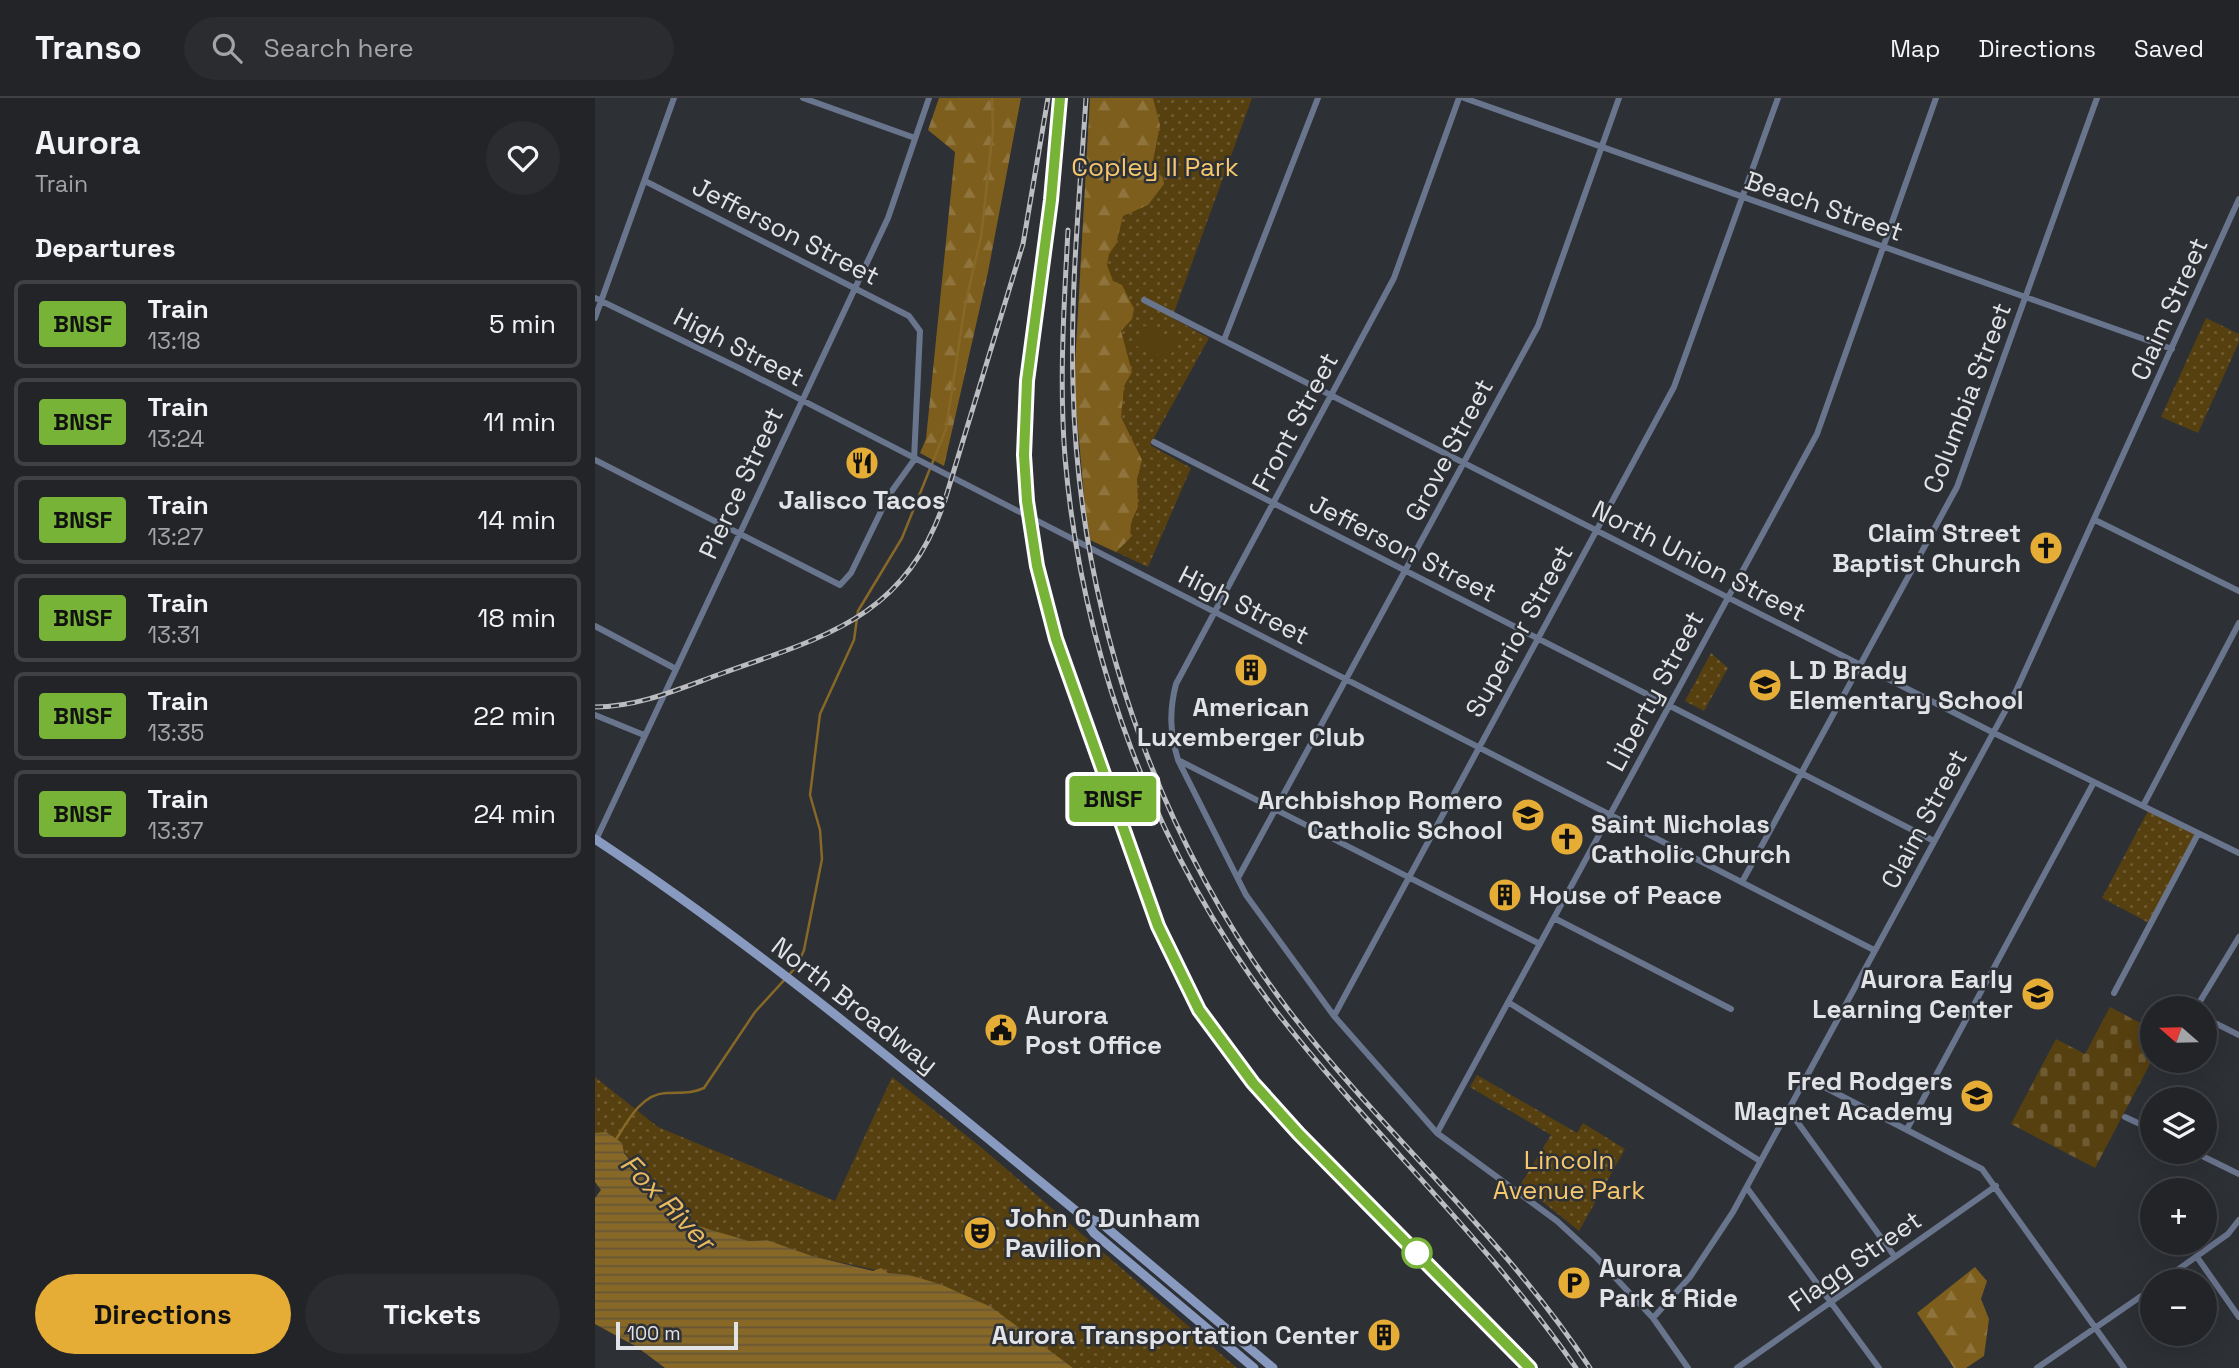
<!DOCTYPE html>
<meta charset="utf-8">
<style>
:root{--surface:#222428;--page:#2a2c30;--text:#f1f3f6;--muted:#a2a4a8;--line:#3f4145;--accent:#e5ad35}
body{margin:0;font-family:"Space Grotesk",sans-serif;background:var(--page);color:var(--text);height:100vh;display:flex;flex-direction:column;font-size:26px;white-space:nowrap}
*{box-sizing:border-box;margin:0}
p{font-size:23px;color:var(--muted)}
.icon{flex:none;width:38px;height:38px;fill:none;stroke:currentColor;stroke-width:2;stroke-linecap:round;stroke-linejoin:round}
.map{position:relative;flex:1;overflow:hidden}
.panel{display:flex;flex-direction:column;background:var(--surface);width:595px}
.panel>*{flex:none}
.badge{padding:0 14px;border-radius:5px;font-size:24px;line-height:46px}
.needle{width:46px;rotate:290deg}
.fabs{position:absolute;left:1545px;top:898px;display:grid;gap:14px}
.fabs a{display:grid;place-items:center;width:77px;height:77px;border-radius:50%;background:var(--surface);box-shadow:0 7px 28px #0002,0 0 0 2px var(--line);font-size:35px}
.scale{position:absolute;left:21px;bottom:18px;width:122px;box-sizing:border-box;padding-left:7px;border:4px solid #e2e3e7;border-top:0;font-size:19px;line-height:24px;white-space:nowrap;color:#e2e3e7;-webkit-text-stroke:5px #2d3035;paint-order:stroke}
.map>.badge{position:absolute;translate:-50% -50%;box-shadow:0 0 0 4px #fff}
h2{padding:0 35px;font-size:26px;line-height:63px}
.round{display:grid;place-items:center;flex:none;width:74px;height:74px;border-radius:37px;background:var(--page)}
.overview{display:flex;align-items:center;justify-content:space-between;height:119px;padding:0 35px}
h1{font-size:33px;font-weight:700;line-height:52px}
.button{display:flex;gap:14px;margin-top:auto;padding:14px 35px}
.button a{flex:1;height:80px;border-radius:42px;background:var(--accent);color:#111;font-size:28px;font-weight:700;line-height:80px;text-align:center}
.button a+a{background:var(--page);color:var(--text)}
ul{padding:0;list-style:none}
li{display:flex;align-items:center;gap:21px;height:88px;margin:0 14px 10px;padding:0 21px;border:4px solid var(--line);border-radius:10px}
li div{flex:1}
li b{display:block;font-size:26px}
li em{font-style:normal}
li .badge{min-width:77px;font-weight:700;text-align:center}
header{display:flex;align-items:center;gap:42px;box-sizing:border-box;height:98px;padding:0 35px;background:var(--surface);border-bottom:2px solid var(--line)}
header strong{font-size:33px}
nav{display:flex;gap:38px;margin-inline-start:auto;font-size:24px}
.search{width:490px;height:63px;background:var(--page);display:flex;align-items:center;gap:18px;box-sizing:border-box;padding:0 24px;border-radius:38px;color:var(--muted);font-size:26px}
main{display:flex;flex:1;min-height:0}
.map>svg:first-child{display:block}
.grass{fill:url(#grass-dots)}
.forest{fill:url(#forest-firs)}
.cemetery{fill:url(#cemetery-stones)}
.garden{fill:#57400f}
.water{fill:url(#water-rules)}
.lines{fill:none;stroke-linecap:round;stroke-linejoin:round}
.stream{stroke:#876827;stroke-width:2.5}
.minor{stroke:#69748d;stroke-width:6}
.secondary{stroke:#899ac1;stroke-width:9}
.rail-casing{stroke:#bbbdc1;stroke-width:5}
.rail{stroke:#2d3035;stroke-width:2.5;stroke-dasharray:8;stroke-linecap:butt}
.line-casing{stroke:#fff;stroke-width:16}
.line{stroke:#77b337;stroke-width:10}
.stop-dot{fill:#fff;stroke:#77b337;stroke-width:3.5}
.labels{text-anchor:middle;dominant-baseline:central;stroke-width:5;stroke-linejoin:round;paint-order:stroke}
.park-label{font-size:26px;fill:#f6c76d;stroke:#2d3035}
.street-label{font-size:26px;fill:#e2e3e7;stroke:#2d3035}
.poi-label{font-size:26px;font-weight:bold;fill:#e2e3e7;stroke:#2d3035;text-anchor:start}
.water-label{font-size:28px;font-style:italic;fill:#e8b95f;stroke:#2d3035}
</style>
<header>
<strong>Transo</strong>
<div class="search"><svg class="icon" aria-label="search" viewBox="0 0 24 24"><circle cx="10" cy="10" r="6"/><path d="M15 15l6 6"/></svg>Search here</div>
<nav><a>Map</a><a>Directions</a><a>Saved</a></nav>
</header>
<main>
<section class="panel">
<div class="overview"><div><h1>Aurora</h1><p>Train</p></div><a class="round"><svg class="icon" aria-label="heart" viewBox="0 0 24 24"><path d="M12 20l-8-8c-3-5 5-10 8-4 3-6 11-1 8 4z"/></svg></a></div>
<h2>Departures</h2>
<ul>
<li><span class="badge" style="background:#77b337;color:#111">BNSF</span><div><b>Train</b><p>13:18</p></div><em>5 min</em></li>
<li><span class="badge" style="background:#77b337;color:#111">BNSF</span><div><b>Train</b><p>13:24</p></div><em>11 min</em></li>
<li><span class="badge" style="background:#77b337;color:#111">BNSF</span><div><b>Train</b><p>13:27</p></div><em>14 min</em></li>
<li><span class="badge" style="background:#77b337;color:#111">BNSF</span><div><b>Train</b><p>13:31</p></div><em>18 min</em></li>
<li><span class="badge" style="background:#77b337;color:#111">BNSF</span><div><b>Train</b><p>13:35</p></div><em>22 min</em></li>
<li><span class="badge" style="background:#77b337;color:#111">BNSF</span><div><b>Train</b><p>13:37</p></div><em>24 min</em></li>
</ul>
<div class="button"><a>Directions</a><a>Tickets</a></div>
</section>
<div class="map">
<svg width="1644" height="1270" viewBox="0 0 1644 1270">
<defs>
<pattern id="grass-dots" width="8" height="8" patternUnits="userSpaceOnUse" patternTransform="scale(1.75)"><rect width="8" height="8" fill="#57400f"/><path d="M2 2h.1M6 6h.1" fill="none" stroke="#6f5b32" stroke-width="1.8" stroke-linecap="round"/></pattern>
<pattern id="forest-firs" width="22" height="20" patternUnits="userSpaceOnUse" patternTransform="scale(1.75)"><rect width="22" height="20" fill="#7d5e1c"/><path d="M5 1l3.5 6h-7zM16 11l3.5 6h-7z" fill="#8f753d"/></pattern>
<pattern id="cemetery-stones" width="16" height="16" patternUnits="userSpaceOnUse" patternTransform="scale(1.75)"><rect width="16" height="16" fill="#57400f"/><path d="M2 7V4a2 2 0 0 1 4 0v3zM10 15v-3a2 2 0 0 1 4 0v3z" fill="#6f5b32"/></pattern>
<pattern id="water-rules" width="6" height="5" patternUnits="userSpaceOnUse" patternTransform="scale(1.75)"><rect width="6" height="5" fill="#876827"/><path d="M0 2.5h6" fill="none" stroke="#665636"/></pattern>
</defs>
<rect width="100%" height="100%" fill="#2d3035"/>
<path class="grass" d="M 495,0 L 657,0 L 577,220 L 614,240 L 555,347 L 596,370 L 553,469 L 493,441 L 479,286 Z
M 1611,220 L 1644,236 L 1644,244 L 1603,335 L 1566,319 Z
M 1116,555 L 1133,570 L 1109,613 L 1090,603 Z
M 1554,711 L 1601,737 L 1554,825 L 1507,800 Z
M 882,977 L 982,1035 L 988,1025 L 1030,1051 L 984,1133 L 926,1086 L 956,1037 L 875,989 Z
M 0,979 L 63,1029 L 240,1103 L 297,979 L 387,1050 L 642,1270 L 478,1270 L 367,1197 L 345,1186 L 217,1158 L 172,1142 L 154,1143 L 88,1124 L 79,1117 C 64,1097 23,1037 0,1035 Z"/>
<path class="forest" d="M 344,0 L 426,0 L 393,174 L 349,368 L 325,355 L 331,341 L 360,54 L 333,32 Z
M 495,0 L 558,0 L 565,27 L 557,68 L 568,80 L 569,86 L 553,107 L 528,118 L 521,146 L 514,156 L 512,167 L 518,183 L 527,187 L 539,211 L 537,221 L 526,233 L 537,274 L 529,288 L 526,319 L 547,362 L 542,381 L 543,409 L 536,424 L 535,440 L 521,454 L 493,441 L 479,286 Z
M 1380,1169 L 1392,1183 L 1386,1201 L 1394,1221 L 1389,1258 L 1371,1270 L 1359,1270 L 1322,1215 Z"/>
<path class="cemetery" d="M 1515,909 L 1557,931 L 1557,962 L 1500,1070 L 1416,1026 L 1461,941 L 1490,956 Z"/>
<path class="garden" d="M 549,228 L 582,241 L 574,261 L 541,248 Z"/>
<path class="water" d="M 11,1034 L 27,1045 L 29,1055 L 79,1117 L 89,1124 L 154,1143 L 172,1142 L 217,1158 L 278,1173 L 286,1170 L 293,1175 L 314,1177 L 345,1186 L 396,1209 L 478,1270 L 70,1270 L 42,1249 L 0,1226 L 0,1100 L 6,1092 L 0,1084 L 0,1035 Z"/>
<g class="lines">
<path class="stream" d="M 20,1043 C 32,1024 46,996 71,995 C 85,994 96,996 109,990 L 160,914 L 202,868 L 209,852 L 227,761 L 225,732 L 215,697 L 225,616 L 259,542 L 263,513 L 307,440 L 351,331 L 370,207 L 386,139 L 398,32 L 397,0"/>
<path class="minor" d="M 208,0 L 320,40
M 864,0 L 799,180 L 581,586 C 574,613 575,635 583,662 L 651,797 L 739,918 L 842,1035 L 962,1123 L 999,1157 L 1058,1220 L 1093,1270
M 869,0 L 1577,251
M 0,200 L 148,272 L 1279,852
M 549,202 L 1397,634 L 1644,755
M 0,220 L 79,0
M 629,242 L 723,0
M 559,344 L 1339,743
M 0,362 L 245,487 L 256,475 L 294,397 L 319,362 L 325,233 L 314,218 L 50,83
M 1500,422 L 1644,493
M 0,528 L 81,571
M 0,617 L 49,637
M 585,663 L 945,846
M 1548,708 L 1644,525
M 0,744 L 293,120 L 334,0
M 643,780 L 943,228 L 1024,0
M 1147,784 L 1362,389 L 1502,0
M 959,820 L 1136,911
M 1519,895 L 1603,736
M 913,904 L 1165,1063
M 1601,910 L 1644,839
M 739,918 L 1079,289 L 1183,0
M 1610,920 L 1644,937
M 1210,979 L 1387,1071 L 1529,1270
M 1193,1011 L 1300,1159
M 1530,1019 L 1558,1032
M 1312,1031 L 1499,684
M 842,1035 L 1222,336 L 1341,0
M 1599,1054 L 1644,1076
M 1152,1090 L 1284,1270
M 1602,1159 L 1644,1219
M 1567,1183 L 1633,1136 L 1644,1122
M 1058,1220 L 1095,1179 L 1138,1114 L 1421,593 L 1644,101
M 1142,1270 L 1401,1088
M 1442,1270 L 1558,1190"/>
<path class="secondary" d="M 0,741 C 171,854 327,987 486,1117 L 499,1135 L 659,1270
M 488,1118 L 506,1125 L 678,1270"/>
<defs>
<path id="rail" d="M 465,0 C 461,53 456,105 448,157 C 439,224 427,290 429,358 C 433,485 482,600 524,718 C 552,797 576,879 627,947 C 718,1066 839,1156 935,1270
M 491,0 C 485,95 475,192 478,287 C 483,510 559,736 695,914 C 790,1037 909,1139 995,1270
M 473,132 C 469,208 464,283 470,359 C 487,559 561,758 684,917 C 779,1038 893,1143 981,1270
M 0,609 C 45,609 86,590 128,575 C 231,538 309,520 349,405 L 428,146 L 453,0"/>
</defs>
<use href="#rail" class="rail-casing"/>
<use href="#rail" class="rail"/>
</g>
<g class="lines">
<defs>
<path id="line" d="M 465,0 L 456,102 L 432,283 L 429,357 L 432,403 L 442,468 L 461,541 L 563,828 L 604,912 L 658,985 L 704,1036 L 935,1270"/>
</defs>
<use href="#line" class="line-casing"/>
<use href="#line" class="line"/>
</g>
<defs>
<symbol id="restaurant-disc" viewBox="-11 -11 22 22"><circle r="9.5" fill="#e5ad35" stroke="#2d3035"/><path d="M-5-6h1v4h1v-4h1v4h1v-4h1v5L-1.5 .5V6h-2V.5L-5-1ZM5-6V6H3V1.5H1.5Q1.5-4 5-6Z" fill="#111"/></symbol>
<symbol id="church-disc" viewBox="-11 -11 22 22"><circle r="9.5" fill="#e5ad35" stroke="#2d3035"/><path d="M-1.2-6h2.4v3.5h3.3v2.4h-3.3V6h-2.4V-.1h-3.3v-2.4h3.3Z" fill="#111"/></symbol>
<symbol id="building-disc" viewBox="-11 -11 22 22"><circle r="9.5" fill="#e5ad35" stroke="#2d3035"/><path d="M-4-6H4V6H1V3H-1V6H-4ZM-2.5-4.3h1.7v1.8h-1.7ZM.8-4.3h1.7v1.8H.8ZM-2.5-1h1.7V.8h-1.7ZM.8-1h1.7V.8H.8Z" fill="#111"/></symbol>
<symbol id="school-disc" viewBox="-11 -11 22 22"><circle r="9.5" fill="#e5ad35" stroke="#2d3035"/><path d="M0-5L7-2L0 1L-7-2ZM-4 1L0 2.5L4 1V4Q0 6-4 4Z" fill="#111"/></symbol>
<symbol id="civic-disc" viewBox="-11 -11 22 22"><circle r="9.5" fill="#e5ad35" stroke="#2d3035"/><path d="M-.6-6.5H3V-4.5H.6V-3L4-1V1h2V6H-6V1h2V-1L-.6-3ZM-1.2 2.5V6h2.4V2.5Z" fill="#111"/></symbol>
<symbol id="theatre-disc" viewBox="-11 -11 22 22"><circle r="9.5" fill="#e5ad35" stroke="#2d3035"/><path d="M-5-5.5Q0-4 5-5.5V0Q5 5 0 6Q-5 5-5 0ZM-3.3-2.5H-1v1.5H-3.3ZM1-2.5H3.3v1.5H1ZM-2.8 1Q0 5.5 2.8 1Z" fill="#111"/></symbol>
<symbol id="parking-disc" viewBox="-11 -11 22 22"><circle r="9.5" fill="#e5ad35" stroke="#2d3035"/><path d="M-3.5-5.5H1a3.5 3.5 0 0 1 0 7H-1V5.5H-3.5ZM-1-3.4V-.6H.8a1.4 1.4 0 0 0 0-2.8Z" fill="#111"/></symbol>
</defs>
<g fill-rule="evenodd">
<use href="#restaurant-disc" x="248" y="346" width="38" height="38"/>
<use href="#church-disc" x="1432" y="431" width="38" height="38"/>
<use href="#building-disc" x="637" y="553" width="38" height="38"/>
<use href="#school-disc" x="1151" y="568" width="38" height="38"/>
<use href="#school-disc" x="914" y="698" width="38" height="38"/>
<use href="#church-disc" x="953" y="722" width="38" height="38"/>
<use href="#building-disc" x="891" y="778" width="38" height="38"/>
<use href="#school-disc" x="1424" y="877" width="38" height="38"/>
<use href="#civic-disc" x="387" y="913" width="38" height="38"/>
<use href="#school-disc" x="1363" y="979" width="38" height="38"/>
<use href="#theatre-disc" x="366" y="1116" width="38" height="38"/>
<use href="#parking-disc" x="960" y="1166" width="38" height="38"/>
<use href="#building-disc" x="770" y="1218" width="38" height="38"/>
</g>
<circle class="stop-dot" cx="822" cy="1155" r="14"/>
<g class="labels">
<g class="park-label">
<text x="560" y="69">Copley II Park</text>
<text x="974" y="1062">Lincoln<tspan x="974" dy="30">Avenue Park</tspan></text>
</g>
<g class="street-label">
<text transform="translate(1229 108) rotate(19)">Beach Street</text>
<text transform="translate(191 133) rotate(27)">Jefferson Street</text>
<text transform="translate(1574 211) rotate(-66)">Claim Street</text>
<text transform="translate(144 249) rotate(27)">High Street</text>
<text transform="translate(1372 300) rotate(-69)">Columbia Street</text>
<text transform="translate(700 324) rotate(-62)">Front Street</text>
<text transform="translate(854 352) rotate(-62)">Grove Street</text>
<text transform="translate(146 385) rotate(-65)">Pierce Street</text>
<text transform="translate(808 450) rotate(27)">Jefferson Street</text>
<text transform="translate(1104 463) rotate(27)">North Union Street</text>
<text transform="translate(649 507) rotate(27)">High Street</text>
<text transform="translate(924 533) rotate(-61)">Superior Street</text>
<text transform="translate(1060 593) rotate(-62)">Liberty Street</text>
<text transform="translate(1329 721) rotate(-62)">Claim Street</text>
<text transform="translate(260 907) rotate(38)">North Broadway</text>
<text transform="translate(1260 1163) rotate(-35)">Flagg Street</text>
</g>
<g class="poi-label">
<text x="267" y="402" text-anchor="middle">Jalisco Tacos</text>
<text x="1426" y="435" text-anchor="end">Claim Street<tspan x="1426" dy="30">Baptist Church</tspan></text>
<text x="1194" y="572">L D Brady<tspan x="1194" dy="30">Elementary School</tspan></text>
<text x="656" y="609" text-anchor="middle">American<tspan x="656" dy="30">Luxemberger Club</tspan></text>
<text x="908" y="702" text-anchor="end">Archbishop Romero<tspan x="908" dy="30">Catholic School</tspan></text>
<text x="996" y="726">Saint Nicholas<tspan x="996" dy="30">Catholic Church</tspan></text>
<text x="934" y="797">House of Peace</text>
<text x="1418" y="881" text-anchor="end">Aurora Early<tspan x="1418" dy="30">Learning Center</tspan></text>
<text x="430" y="917">Aurora<tspan x="430" dy="30">Post Office</tspan></text>
<text x="1358" y="983" text-anchor="end">Fred Rodgers<tspan x="1358" dy="30">Magnet Academy</tspan></text>
<text x="410" y="1120">John C Dunham<tspan x="410" dy="30">Pavilion</tspan></text>
<text x="1004" y="1170">Aurora<tspan x="1004" dy="30">Park &amp; Ride</tspan></text>
<text x="764" y="1237" text-anchor="end">Aurora Transportation Center</text>
</g>
<g class="water-label">
<text transform="translate(73 1104) rotate(46)">Fox River</text>
</g>
</g>
</svg>
<div class="fabs">
<a><svg class="needle" viewBox="-14 -14 28 28"><path d="M0-13l5 13h-10z" fill="#e53935"/><path d="M0 13l5-13h-10z" fill="#a2a4a8"/></svg></a>
<a><svg class="icon" aria-label="layers" viewBox="0 0 24 24"><path d="M12 4l9 5-9 5-9-5zM3 14l9 5 9-5"/></svg></a>
<a>+</a>
<a>−</a>
</div>
<div class="scale">100 m</div>
<b class="badge" style="left:518px;top:701px;background:#77b337;color:#111">BNSF</b>
</div>
</main>
